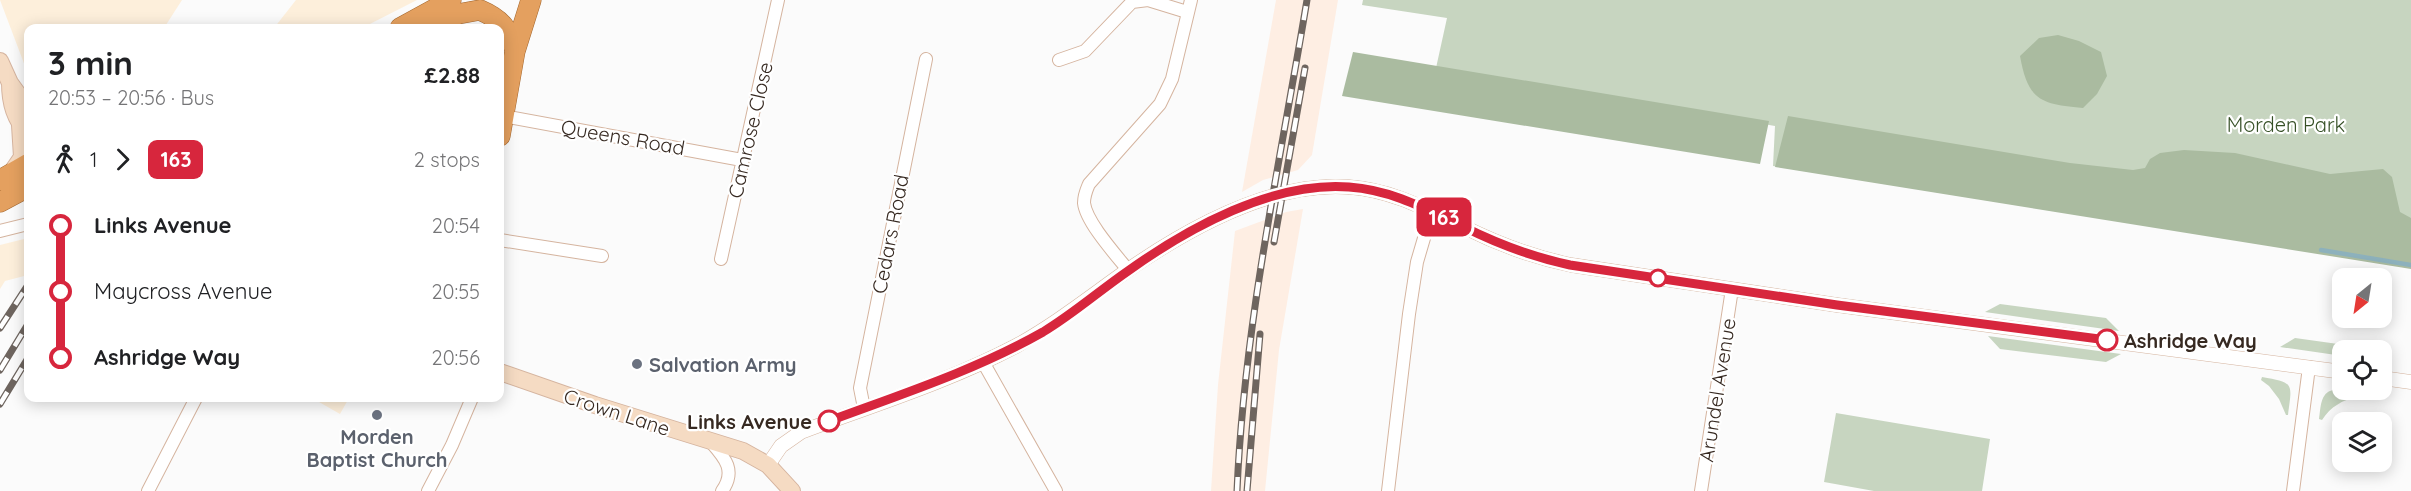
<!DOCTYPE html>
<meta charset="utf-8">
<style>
:root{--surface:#fff;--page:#f2f2f2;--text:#202124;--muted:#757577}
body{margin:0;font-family:Quicksand,sans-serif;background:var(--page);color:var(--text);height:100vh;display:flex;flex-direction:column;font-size:22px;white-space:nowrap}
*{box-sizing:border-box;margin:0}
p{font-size:20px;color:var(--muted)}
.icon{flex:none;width:33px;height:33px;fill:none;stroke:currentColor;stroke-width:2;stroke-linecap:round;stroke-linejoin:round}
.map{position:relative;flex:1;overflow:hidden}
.sheet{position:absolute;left:24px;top:24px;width:480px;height:378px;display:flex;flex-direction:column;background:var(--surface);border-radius:12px;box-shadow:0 3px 15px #0003}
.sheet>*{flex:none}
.badge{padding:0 12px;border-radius:9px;font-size:21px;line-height:39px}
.needle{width:39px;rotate:210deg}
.fabs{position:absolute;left:2332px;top:268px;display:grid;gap:12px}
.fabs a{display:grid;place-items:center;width:60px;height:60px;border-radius:12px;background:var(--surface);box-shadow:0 3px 15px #0003;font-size:30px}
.map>.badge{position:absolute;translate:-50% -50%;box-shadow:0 0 0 3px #fff}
.legs{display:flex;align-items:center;gap:9px;height:66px;padding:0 24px;font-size:20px}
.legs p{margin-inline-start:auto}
.headline{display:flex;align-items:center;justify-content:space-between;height:102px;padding:0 24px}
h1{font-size:33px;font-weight:700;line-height:45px}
ul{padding:0 24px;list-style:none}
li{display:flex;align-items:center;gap:21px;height:66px;font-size:22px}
li i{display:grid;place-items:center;width:9px;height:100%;margin:0 8px;background:currentColor}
li i::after{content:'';width:15px;height:15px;margin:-8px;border:4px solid;border-radius:50%;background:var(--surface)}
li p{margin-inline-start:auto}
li:first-child i{background:linear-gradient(#0000 50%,currentColor 0)}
li:last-child i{background:linear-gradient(currentColor 50%,#0000 0)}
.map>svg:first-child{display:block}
.commercial{fill:#fdefdb}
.built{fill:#feeee3}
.green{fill:#c7d5c0}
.forest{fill:#aabba0}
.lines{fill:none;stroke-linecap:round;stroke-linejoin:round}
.stream{stroke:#8db1bc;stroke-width:4.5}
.minor-casing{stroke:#d5b49f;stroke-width:14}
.tertiary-casing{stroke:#d5b49f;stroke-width:15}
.secondary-casing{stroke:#d5b49f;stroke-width:18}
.trunk-casing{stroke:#a3672f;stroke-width:21}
.minor{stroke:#fff;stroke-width:12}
.tertiary{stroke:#fff;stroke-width:14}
.secondary{stroke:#f5dbc3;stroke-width:16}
.trunk{stroke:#e4a05f;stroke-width:20}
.rail-casing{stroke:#6e655f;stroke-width:7}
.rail{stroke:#fff;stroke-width:4.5;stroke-dasharray:14;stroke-linecap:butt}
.line-1-casing{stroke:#fff;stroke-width:14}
.line-1{stroke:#d7263d;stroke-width:9}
.stop-1-dot{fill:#fff;stroke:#d7263d;stroke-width:3}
.worship-dot{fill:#6b7280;stroke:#fff;stroke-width:2}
.labels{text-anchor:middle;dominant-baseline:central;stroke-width:4.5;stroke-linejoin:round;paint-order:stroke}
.park-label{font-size:20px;fill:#365026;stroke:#fff}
.street-label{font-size:20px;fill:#362921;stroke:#fff}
.stop-label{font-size:20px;font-weight:bold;fill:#362921;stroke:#fff;text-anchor:start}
.worship-label{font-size:20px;font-weight:bold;fill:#5b616d;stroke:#fff;text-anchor:start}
</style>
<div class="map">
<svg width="2411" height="491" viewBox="0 0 2411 491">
<rect width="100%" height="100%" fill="#fbfbfb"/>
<path class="commercial" d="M 0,0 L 182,0 L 164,28 L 28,28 L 28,74 Z
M 296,0 L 417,0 L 362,28 L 274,28 Z
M 28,238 L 28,275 L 5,281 L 0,289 L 0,245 Z
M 312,398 L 349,398 L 340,414 Z"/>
<path class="built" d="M 1276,0 L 1338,0 L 1312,155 L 1298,170 L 1263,180 L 1242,192 Z
M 1303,209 L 1279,350 L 1265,491 L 1211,491 L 1218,385 L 1235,231 L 1286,212 Z"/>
<path class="green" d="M 1363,0 L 2411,0 L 2411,268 L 1773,166 L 1775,126 L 1436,68 L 1447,18 L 1362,5 Z
M 2000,304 L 2106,318 L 2119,331 L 1985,312 Z
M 1988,336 L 2121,354 L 2106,362 L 2000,349 Z
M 2295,338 L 2338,344 L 2346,351 L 2343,351 L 2343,356 L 2280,347 Z
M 2262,377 C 2295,383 2292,383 2288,415 L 2286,415 L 2279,399 L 2269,386 L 2261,380 Z
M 2333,390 L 2357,393 L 2357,396 C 2342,401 2331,406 2322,420 L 2319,419 C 2321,407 2320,393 2333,390 Z
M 1836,413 L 1990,439 L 1982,491 L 1874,491 L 1824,482 Z"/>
<path class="forest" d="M 2058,35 L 2079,41 L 2101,52 L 2107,76 L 2097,94 L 2083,108 C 2041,104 2028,101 2020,56 L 2039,38 Z
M 1353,52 L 1769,121 L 1760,164 L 1342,96 Z
M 1788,116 L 2070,163 L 2133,170 L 2145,168 L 2150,159 L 2160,153 L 2184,150 L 2235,153 L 2330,174 L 2383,169 L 2392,177 L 2400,212 L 2411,218 L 2411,269 L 1775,167 Z"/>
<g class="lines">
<path class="stream" d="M 2321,250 L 2411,265"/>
<defs>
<path id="minor" d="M 1059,60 L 1085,51 L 1132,2 L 1148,0 L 1187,12
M 503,116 L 742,160
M 0,231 L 28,224
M 500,240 L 602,256
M 721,259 L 778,0
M 1128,270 C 1116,255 1086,222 1084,203 C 1084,195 1086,191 1089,184 L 1160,104 L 1172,79 L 1191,0
M 983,362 L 1056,491
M 864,408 L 860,388 L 926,59
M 710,441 C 724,457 737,470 722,491
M 148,491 L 196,398
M 428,491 L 452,445 L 472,398
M 1388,491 L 1409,314 L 1417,262 L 1432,211
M 1701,491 L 1732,289
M 2293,491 L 2309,367"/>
<path id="tertiary" d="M 2382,378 L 2411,382
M 768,465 L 781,446 L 801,432 C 873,405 948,382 1016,346 C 1056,324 1091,296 1128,270 C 1189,228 1273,181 1349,187 C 1392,190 1426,209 1464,227 C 1498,244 1533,257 1571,265 L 1837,305 L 2343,372"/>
<path id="secondary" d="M 0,61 L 10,83 L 28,108
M 10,83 C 10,104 15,119 28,134
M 11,173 L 22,157 L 20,125
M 500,372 L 595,405 L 743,451 L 768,465 L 792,491"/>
<path id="trunk" d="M 400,28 L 451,0
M 429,28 L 458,14 L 480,10 C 501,19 510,30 515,51
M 500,136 L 515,51 L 531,0
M 0,180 L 28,164
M 0,202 L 28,187"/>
</defs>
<use href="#minor" class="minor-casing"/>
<use href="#tertiary" class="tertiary-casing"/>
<use href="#secondary" class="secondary-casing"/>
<use href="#trunk" class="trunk-casing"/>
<use href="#minor" class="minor"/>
<use href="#tertiary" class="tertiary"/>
<use href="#secondary" class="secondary"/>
<use href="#trunk" class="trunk"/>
<defs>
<path id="rail" d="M 1274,242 L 1305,68
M 0,328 L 28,285
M 0,370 L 28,324
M 0,404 L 28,358
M 1237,491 C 1244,325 1280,163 1307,0
M 1247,491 L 1260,334"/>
</defs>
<use href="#rail" class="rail-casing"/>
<use href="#rail" class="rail"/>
</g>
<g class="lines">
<defs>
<path id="line-1" d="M 829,421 C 902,394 976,370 1043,332 C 1073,314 1099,291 1128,271 C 1188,228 1273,181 1349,187 C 1392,190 1426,209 1464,227 C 1498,244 1533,257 1570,265 L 1837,305 L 2107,340"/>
</defs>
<use href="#line-1" class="line-1-casing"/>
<use href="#line-1" class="line-1"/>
</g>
<g class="stop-1-dot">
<circle cx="1658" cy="278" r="8"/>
<circle cx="2107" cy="340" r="10"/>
<circle cx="829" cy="421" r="10"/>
</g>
<g class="worship-dot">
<circle cx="637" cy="364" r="6"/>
<circle cx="377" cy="415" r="6"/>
</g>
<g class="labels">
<g class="park-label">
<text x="2286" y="124">Morden Park</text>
</g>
<g class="street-label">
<text transform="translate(750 130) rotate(-77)">Camrose Close</text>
<text transform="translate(623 137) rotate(10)">Queens Road</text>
<text transform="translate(890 234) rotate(-79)">Cedars Road</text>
<text transform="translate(1717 390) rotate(-81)">Arundel Avenue</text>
<text transform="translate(617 412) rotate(18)">Crown Lane</text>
</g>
<g class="stop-label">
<text x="2124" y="340">Ashridge Way</text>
<text x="812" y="421" text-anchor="end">Links Avenue</text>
</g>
<g class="worship-label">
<text x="649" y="364">Salvation Army</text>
<text x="377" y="436" text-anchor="middle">Morden<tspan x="377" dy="23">Baptist Church</tspan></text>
</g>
</g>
</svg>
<div class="fabs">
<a><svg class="needle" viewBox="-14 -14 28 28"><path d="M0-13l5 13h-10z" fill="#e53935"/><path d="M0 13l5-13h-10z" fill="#757577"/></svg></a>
<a><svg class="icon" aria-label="locate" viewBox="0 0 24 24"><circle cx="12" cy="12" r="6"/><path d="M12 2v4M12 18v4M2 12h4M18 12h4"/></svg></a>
<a><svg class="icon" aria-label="layers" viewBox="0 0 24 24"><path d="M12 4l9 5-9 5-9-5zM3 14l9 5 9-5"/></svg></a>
</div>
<b class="badge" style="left:1444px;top:217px;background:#d7263d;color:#fff">163</b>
<section class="sheet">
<div class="headline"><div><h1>3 min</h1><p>20:53 – 20:56 · Bus</p></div><b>£2.88</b></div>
<div class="legs"><svg class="icon" aria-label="walk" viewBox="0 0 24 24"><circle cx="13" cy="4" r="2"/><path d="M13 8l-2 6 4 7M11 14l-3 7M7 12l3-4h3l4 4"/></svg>1<svg class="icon" aria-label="forward" viewBox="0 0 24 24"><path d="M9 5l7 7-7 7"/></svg><b class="badge" style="background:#d7263d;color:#fff">163</b><p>2 stops</p></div>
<ul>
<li><i style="color:#d7263d"></i><b>Links Avenue</b><p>20:54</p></li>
<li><i style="color:#d7263d"></i><span>Maycross Avenue</span><p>20:55</p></li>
<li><i style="color:#d7263d"></i><b>Ashridge Way</b><p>20:56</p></li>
</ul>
</section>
</div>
